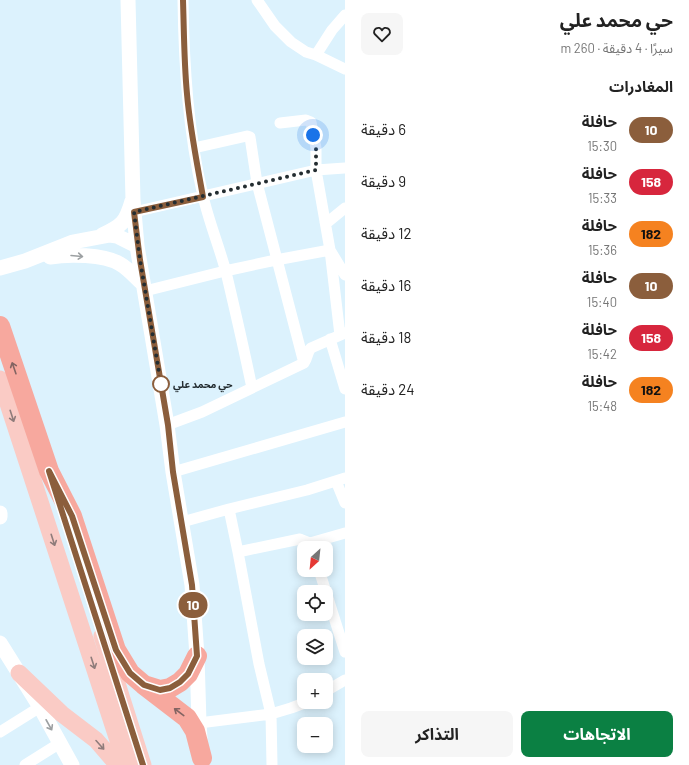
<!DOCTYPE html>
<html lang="ar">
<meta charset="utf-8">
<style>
:root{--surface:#fff;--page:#f6f6f6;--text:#222;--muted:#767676;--accent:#0b8043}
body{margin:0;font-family:Barlow,"Noto Sans Arabic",sans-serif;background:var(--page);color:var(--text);direction:rtl;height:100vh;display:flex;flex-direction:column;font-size:15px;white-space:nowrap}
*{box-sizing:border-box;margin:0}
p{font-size:13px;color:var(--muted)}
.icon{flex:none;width:22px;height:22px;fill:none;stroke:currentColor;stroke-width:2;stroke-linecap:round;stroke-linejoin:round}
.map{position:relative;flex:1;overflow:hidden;direction:ltr}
.side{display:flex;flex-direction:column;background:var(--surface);width:344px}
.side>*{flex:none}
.badge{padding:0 8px;border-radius:13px;font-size:14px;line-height:26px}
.needle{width:26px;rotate:207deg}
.controls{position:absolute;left:297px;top:541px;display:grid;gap:8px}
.controls a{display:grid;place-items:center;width:36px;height:36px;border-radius:8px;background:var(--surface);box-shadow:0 2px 10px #0003;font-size:20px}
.you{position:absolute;width:20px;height:20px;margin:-10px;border:3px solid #fff;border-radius:50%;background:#1a73e8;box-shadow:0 0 0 6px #1a73e833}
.map>.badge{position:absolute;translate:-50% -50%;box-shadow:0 0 0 2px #fff}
h2{padding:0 16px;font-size:15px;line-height:36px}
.round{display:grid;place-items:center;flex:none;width:42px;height:42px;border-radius:8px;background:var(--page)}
.head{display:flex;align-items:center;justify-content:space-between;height:68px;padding:0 16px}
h1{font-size:19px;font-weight:700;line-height:30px}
.button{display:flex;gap:8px;margin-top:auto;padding:8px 16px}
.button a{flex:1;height:46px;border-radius:8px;background:var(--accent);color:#fff;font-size:16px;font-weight:700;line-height:46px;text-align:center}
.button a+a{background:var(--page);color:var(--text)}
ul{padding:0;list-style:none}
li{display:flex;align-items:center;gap:12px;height:52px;padding:0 16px}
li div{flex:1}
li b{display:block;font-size:15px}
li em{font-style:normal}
li .badge{min-width:44px;font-weight:700;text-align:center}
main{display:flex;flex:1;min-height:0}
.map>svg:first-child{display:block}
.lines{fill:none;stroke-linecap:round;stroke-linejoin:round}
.street{stroke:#fff;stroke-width:11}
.secondary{stroke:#fff;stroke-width:15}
.primary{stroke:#facbc5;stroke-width:17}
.highway{stroke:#f7a89e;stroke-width:20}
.oneway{stroke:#9ca0a2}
.oneway2{stroke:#836462}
.oneway3{stroke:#8f7c7b}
.line-casing{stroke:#fff;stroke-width:9}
.line{stroke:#8b5e3c;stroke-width:6}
.walk{stroke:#242d31;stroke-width:4;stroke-dasharray:0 7.2}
.stop-dot{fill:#fff;stroke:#8b5e3c;stroke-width:2}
.labels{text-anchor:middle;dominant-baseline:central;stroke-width:3;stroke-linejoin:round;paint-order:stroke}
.stop-label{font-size:10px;font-weight:bold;fill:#242d31;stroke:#dcf2fd;text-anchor:start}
</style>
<main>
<section class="side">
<div class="head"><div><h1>حي محمد علي</h1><p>سيرًا · 4 دقيقة · 260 m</p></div><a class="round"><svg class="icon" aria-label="heart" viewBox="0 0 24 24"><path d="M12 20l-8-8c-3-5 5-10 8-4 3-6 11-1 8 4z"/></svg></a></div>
<h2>المغادرات</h2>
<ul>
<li><span class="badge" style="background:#8b5e3c;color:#fff">10</span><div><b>حافلة</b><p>15:30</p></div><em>6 دقيقة</em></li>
<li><span class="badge" style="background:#d7263d;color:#fff">158</span><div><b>حافلة</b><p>15:33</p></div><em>9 دقيقة</em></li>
<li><span class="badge" style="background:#f58220;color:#111">182</span><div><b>حافلة</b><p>15:36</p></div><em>12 دقيقة</em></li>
<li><span class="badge" style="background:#8b5e3c;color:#fff">10</span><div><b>حافلة</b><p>15:40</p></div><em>16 دقيقة</em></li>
<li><span class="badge" style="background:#d7263d;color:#fff">158</span><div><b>حافلة</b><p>15:42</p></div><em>18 دقيقة</em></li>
<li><span class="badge" style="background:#f58220;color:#111">182</span><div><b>حافلة</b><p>15:48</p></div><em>24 دقيقة</em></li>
</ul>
<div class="button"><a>الاتجاهات</a><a>التذاكر</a></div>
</section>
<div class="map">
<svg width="345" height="765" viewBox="0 0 345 765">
<rect width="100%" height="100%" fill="#dcf2fd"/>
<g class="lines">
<path class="street" d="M 183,0 C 184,66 188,132 203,196 C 209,222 219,246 226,272 C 235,310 244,349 252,388
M 257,0 L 275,26 L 291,42 L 306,52 L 316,55 L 345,69
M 316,55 L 332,30 L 345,15
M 280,123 L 306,120 L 311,122 L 316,148 L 316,170 L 330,250 L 340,335
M 194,148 L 247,136 L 250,137 L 257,183 L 304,363
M 134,212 L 316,170 L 345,168
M 325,222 L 329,221 L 345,208
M 145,291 L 225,271 L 276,260 L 330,250 L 345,275
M 330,339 L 345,389
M 167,425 L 202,412 L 304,363 C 308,358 307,352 311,348 L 345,333
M 173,472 L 345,422
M 336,481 L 345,503
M 182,522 L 229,509
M 310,543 L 345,533
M 238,552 L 300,539 L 310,543 L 312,548
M 319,570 L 326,592
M 326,592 L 345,652
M 326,691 L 345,680
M 199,723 L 271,714 L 291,708 L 307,702
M 0,732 L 40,707
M 25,765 L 60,743
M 272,765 L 271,714 L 259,664 L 238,552 L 229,509 L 307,490 L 345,478"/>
<path class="secondary" d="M 128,0 L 133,200 L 137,246 L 167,425 L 173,472 L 192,585 L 197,656 L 199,723 L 200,738
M 102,235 C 122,226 126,222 132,201
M 50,257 C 68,254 104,254 120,264 C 129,269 136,278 143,284
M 0,268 L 25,261 L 73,242 L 110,235 L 117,236 L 137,246
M 0,513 L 0,517
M 0,643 L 40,707 L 72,765"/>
<path class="primary" d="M 0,379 L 126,765
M 102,636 L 143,765
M 19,673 L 62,714 L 96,740 L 115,762 L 117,765"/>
<path class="highway" d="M 0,326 L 49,471 L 72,516 L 116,650 L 130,673 L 144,685 L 187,718 L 195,731 L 202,758
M 144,685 L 160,690 L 170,688 L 180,682 L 188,674 L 197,656"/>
</g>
<defs><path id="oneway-shaft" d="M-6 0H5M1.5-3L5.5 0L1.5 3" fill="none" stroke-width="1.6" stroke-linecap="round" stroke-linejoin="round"/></defs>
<g class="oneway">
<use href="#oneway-shaft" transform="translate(77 256) rotate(5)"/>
<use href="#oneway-shaft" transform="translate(49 725) rotate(61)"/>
</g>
<g class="oneway2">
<use href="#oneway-shaft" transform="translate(14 368) rotate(-109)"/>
<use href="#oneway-shaft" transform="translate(179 712) rotate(-143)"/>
</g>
<g class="oneway3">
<use href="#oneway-shaft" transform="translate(12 416) rotate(72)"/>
<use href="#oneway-shaft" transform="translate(53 540) rotate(72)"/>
<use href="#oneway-shaft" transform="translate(93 663) rotate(72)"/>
<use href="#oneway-shaft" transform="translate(100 745) rotate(48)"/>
</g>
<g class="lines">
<defs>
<path id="line" d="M 143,765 L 49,471 L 72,516 L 116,650 L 130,673 L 144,685 L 160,690 L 170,688 L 180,682 L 188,674 L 197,656 L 192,585 L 173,472 L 168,425 L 140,260 L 134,212 L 203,197 C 197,163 190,129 187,94 C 184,63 184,31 183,0"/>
</defs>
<use href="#line" class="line-casing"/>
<use href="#line" class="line"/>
<path class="walk" d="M 161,384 L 140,260 L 134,212 L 316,170 L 316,148 L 313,135"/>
</g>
<circle class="stop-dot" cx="161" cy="384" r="8"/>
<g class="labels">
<g class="stop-label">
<text x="173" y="384">حي محمد علي</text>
</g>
</g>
</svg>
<div class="controls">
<a><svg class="needle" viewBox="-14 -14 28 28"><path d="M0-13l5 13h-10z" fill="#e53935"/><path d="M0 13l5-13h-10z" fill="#767676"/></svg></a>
<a><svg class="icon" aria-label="locate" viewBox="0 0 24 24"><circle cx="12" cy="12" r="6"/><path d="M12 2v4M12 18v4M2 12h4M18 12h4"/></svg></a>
<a><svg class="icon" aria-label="layers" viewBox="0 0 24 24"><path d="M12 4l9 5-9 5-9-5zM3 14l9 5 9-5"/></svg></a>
<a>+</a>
<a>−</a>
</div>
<div class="you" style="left:313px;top:135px"></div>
<b class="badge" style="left:193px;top:605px;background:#8b5e3c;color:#fff">10</b>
</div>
</main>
